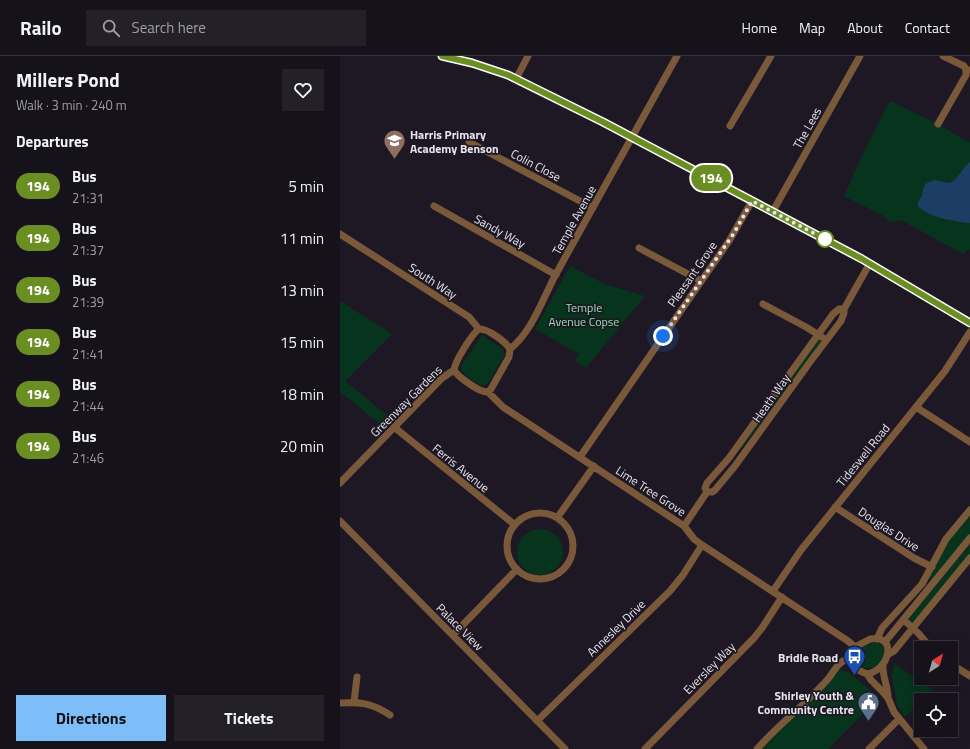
<!DOCTYPE html>
<meta charset="utf-8">
<style>
:root{--surface:#16121b;--page:#232028;--text:#f1f3f6;--muted:#9e9ea3;--line:#35323a;--accent:#7dbef9}
body{margin:0;font-family:"Titillium Web",sans-serif;background:var(--page);color:var(--text);height:100vh;display:flex;flex-direction:column;font-size:15px;white-space:nowrap}
*{box-sizing:border-box;margin:0}
p{font-size:13px;color:var(--muted)}
.icon{flex:none;width:22px;height:22px;fill:none;stroke:currentColor;stroke-width:2;stroke-linecap:round;stroke-linejoin:round}
.map{position:relative;flex:1;overflow:hidden}
.panel{display:flex;flex-direction:column;background:var(--surface);width:340px}
.panel>*{flex:none}
.badge{padding:0 8px;border-radius:13px;font-size:14px;line-height:26px}
.needle{width:26px;rotate:37deg}
.buttons{position:absolute;left:574px;top:585px;display:grid;gap:8px}
.buttons a{display:grid;place-items:center;width:44px;height:44px;border-radius:0px;background:var(--surface);box-shadow:0 4px 16px #0002,0 0 0 1px var(--line);font-size:20px}
.you{position:absolute;width:20px;height:20px;margin:-10px;border:3px solid #fff;border-radius:50%;background:#1a73e8;box-shadow:0 0 0 6px #1a73e833}
.map>.badge{position:absolute;translate:-50% -50%;box-shadow:0 0 0 2px #fff}
h2{padding:0 16px;font-size:15px;line-height:36px}
.round{display:grid;place-items:center;flex:none;width:42px;height:42px;border-radius:0px;background:var(--page)}
.headline{display:flex;align-items:center;justify-content:space-between;height:68px;padding:0 16px}
h1{font-size:19px;font-weight:700;line-height:30px}
.action{display:flex;gap:8px;margin-top:auto;padding:8px 16px}
.action a{flex:1;height:46px;border-radius:0px;background:var(--accent);color:#111;font-size:16px;font-weight:700;line-height:46px;text-align:center}
.action a+a{background:var(--page);color:var(--text)}
ul{padding:0;list-style:none}
li{display:flex;align-items:center;gap:12px;height:52px;padding:0 16px}
li div{flex:1}
li b{display:block;font-size:15px}
li em{font-style:normal}
li .badge{min-width:44px;font-weight:700;text-align:center}
header{display:flex;align-items:center;gap:24px;box-sizing:border-box;height:56px;padding:0 20px;background:var(--surface);border-bottom:1px solid var(--line)}
header strong{font-size:19px}
nav{display:flex;gap:22px;margin-inline-start:auto;font-size:14px}
.search{width:280px;height:36px;background:var(--page);display:flex;align-items:center;gap:10px;box-sizing:border-box;padding:0 14px;border-radius:0px;color:var(--muted);font-size:15px}
main{display:flex;flex:1;min-height:0}
.map>svg:first-child{display:block}
.green{fill:#06341c}
.water{fill:#1c3e64}
.lines{fill:none;stroke-linecap:round;stroke-linejoin:round}
.minor{stroke:#7a593b;stroke-width:7}
.line-casing{stroke:#fff;stroke-width:9}
.line{stroke:#6b8e23;stroke-width:6}
.walk{stroke:#e7e4ec;stroke-width:4;stroke-dasharray:0 7.2}
.stop-dot{fill:#fff;stroke:#6b8e23;stroke-width:2}
.labels{text-anchor:middle;dominant-baseline:central;stroke-width:3.5;stroke-linejoin:round;paint-order:stroke}
.street-label{font-size:12px;fill:#e7e4ec;stroke:#1e1824}
.poi-label{font-size:12px;font-weight:bold;fill:#e7e4ec;stroke:#1e1824;text-anchor:end}
.park-label{font-size:12px;fill:#90e0ad;stroke:#1e1824}
</style>
<header>
<strong>Railo</strong>
<div class="search"><svg class="icon" aria-label="search" viewBox="0 0 24 24"><circle cx="10" cy="10" r="6"/><path d="M15 15l6 6"/></svg>Search here</div>
<nav><a>Home</a><a>Map</a><a>About</a><a>Contact</a></nav>
</header>
<main>
<section class="panel">
<div class="headline"><div><h1>Millers Pond</h1><p>Walk · 3 min · 240 m</p></div><a class="round"><svg class="icon" aria-label="heart" viewBox="0 0 24 24"><path d="M12 20l-8-8c-3-5 5-10 8-4 3-6 11-1 8 4z"/></svg></a></div>
<h2>Departures</h2>
<ul>
<li><span class="badge" style="background:#6b8e23;color:#fff">194</span><div><b>Bus</b><p>21:31</p></div><em>5 min</em></li>
<li><span class="badge" style="background:#6b8e23;color:#fff">194</span><div><b>Bus</b><p>21:37</p></div><em>11 min</em></li>
<li><span class="badge" style="background:#6b8e23;color:#fff">194</span><div><b>Bus</b><p>21:39</p></div><em>13 min</em></li>
<li><span class="badge" style="background:#6b8e23;color:#fff">194</span><div><b>Bus</b><p>21:41</p></div><em>15 min</em></li>
<li><span class="badge" style="background:#6b8e23;color:#fff">194</span><div><b>Bus</b><p>21:44</p></div><em>18 min</em></li>
<li><span class="badge" style="background:#6b8e23;color:#fff">194</span><div><b>Bus</b><p>21:46</p></div><em>20 min</em></li>
</ul>
<div class="action"><a>Directions</a><a>Tickets</a></div>
</section>
<div class="map">
<svg width="630" height="693" viewBox="0 0 630 693">
<rect width="100%" height="100%" fill="#1e1824"/>
<path class="green" d="M 550,45 L 596,67 L 621,82 L 630,86 L 630,193 L 623,198 L 561,164 L 554,166 L 549,165 L 542,159 L 504,140 L 524,95 Z
M 230,210 L 265,228 L 305,240 L 246,312 L 235,305 L 239,298 L 195,273 Z
M 0,245 L 52,278 L 5,325 L 52,363 L 44,371 L 0,336 Z
M 142,279 L 163,293 L 165,298 L 149,326 L 144,330 C 136,328 125,320 121,314 L 122,309 Z
M 478,283 L 481,284 L 480,287 L 401,394 L 400,391 Z
M 630,457 L 630,477 L 592,523 L 590,523 L 589,522 L 601,494 Z
M177 496a23 23 0 1 1 46 0a23 23 0 1 1-46 0Z
M 630,488 L 630,498 L 603,532 L 573,567 L 569,564 L 570,561 Z
M 533,586 L 538,587 L 543,590 L 545,598 C 536,612 530,619 516,606 L 513,599 L 517,594 Z
M 554,608 L 594,634 L 583,644 L 581,644 L 581,646 L 565,661 L 557,649 L 552,621 Z
M 498,613 L 508,616 L 534,637 L 537,641 L 532,645 L 534,647 L 488,693 L 422,693 Z"/>
<path class="water" d="M 630,106 L 630,167 C 616,166 587,161 578,150 L 578,146 L 582,140 L 583,133 L 585,128 L 594,124 L 610,127 C 619,122 622,112 630,106 Z"/>
<g class="lines">
<path class="minor" d="M 102,0 L 132,7 L 168,19 L 263,66 L 522,203 L 630,267
M 603,0 L 624,10 L 626,14 L 630,14
M 176,23 L 188,0
M 598,68 L 626,19 L 626,14
M 390,70 L 431,0
M 129,86 L 253,152
M 94,150 L 216,219
M 433,155 L 520,0
M 0,178 L 129,261 L 139,273
M 299,192 L 361,225
M 423,248 L 466,271 L 482,281
M 139,273 C 147,272 166,286 170,293
M 114,314 C 118,321 140,337 148,336 L 163,351 L 344,470 L 354,483 L 362,489 L 508,585 L 515,591
M 148,336 L 151,333 L 169,301 L 170,293 C 192,276 203,242 216,218 C 256,145 297,73 337,0
M 576,351 L 630,386
M 54,371 L 175,469
M 240,401 L 389,185 L 412,145
M 0,427 L 102,322 L 114,314 C 115,305 132,278 139,273
M 367,436 L 365,432 L 367,427 L 389,402 L 412,370 L 493,258 L 499,253 L 504,253
M 495,451 L 574,502 L 592,511
M167 490a33 33 0 1 1 66 0a33 33 0 1 1-66 0Z
M 217,462 L 254,410
M 0,465 L 225,693
M 344,470 L 367,436 L 372,436 L 375,434 L 395,410 L 470,306 L 501,265 L 504,257 L 504,253 L 530,207
M 433,535 L 461,494 L 605,315 L 630,276
M 564,564 L 579,578 L 591,592
M 113,579 L 177,513
M 530,583 C 558,578 550,614 527,618 C 518,615 509,608 509,599 L 515,591 Z
M 537,583 L 542,572 L 582,528 L 606,483 L 630,454
M 545,586 L 630,482
M 549,598 L 554,595 L 630,502
M 543,608 C 542,620 548,630 548,642
M 611,608 L 630,620
M 527,618 L 531,624 L 542,635 L 548,642 L 554,656 L 584,693
M 14,646 L 17,621
M 0,647 C 21,646 32,647 50,659
M 197,665 L 330,535 L 343,519 L 362,489
M 305,693 L 414,582 L 422,572 L 442,541
M 417,693 C 439,668 466,648 488,623 C 494,615 499,605 509,602
M 529,693 L 559,663"/>
</g>
<g class="lines">
<defs>
<path id="line" d="M 102,0 L 132,7 L 168,19 L 263,66 L 522,203 L 630,267"/>
</defs>
<use href="#line" class="line-casing"/>
<use href="#line" class="line"/>
<path class="walk" d="M 323,280 L 394,177 L 412,145 L 485,183"/>
</g>
<defs>
<symbol id="school-pin" viewBox="-11 -11 22 30"><path d="M0 17L-7.5 6A9.5 9.5 0 1 1 7.5 6Z" fill="#8d6e63" stroke="#1e1824"/><path d="M0-5L7-2L0 1L-7-2ZM-4 1L0 2.5L4 1V4Q0 6-4 4Z" fill="#fff"/></symbol>
<symbol id="bus-pin" viewBox="-11 -11 22 30"><path d="M0 17L-7.5 6A9.5 9.5 0 1 1 7.5 6Z" fill="#1a4fb4" stroke="#1e1824"/><path d="M-5-6H5V4H4V6H2V4H-2V6H-4V4H-5ZM-3.5-4V0h7V-4ZM-3.5 1.2v1.5H-2V1.2ZM2 1.2v1.5H3.5V1.2Z" fill="#fff"/></symbol>
<symbol id="civic-pin" viewBox="-11 -11 22 30"><path d="M0 17L-7.5 6A9.5 9.5 0 1 1 7.5 6Z" fill="#5c6f8a" stroke="#1e1824"/><path d="M-.6-6.5H3V-4.5H.6V-3L4-1V1h2V6H-6V1h2V-1L-.6-3ZM-1.2 2.5V6h2.4V2.5Z" fill="#fff"/></symbol>
</defs>
<g fill-rule="evenodd">
<use href="#school-pin" x="42" y="72" width="25" height="34"/>
<use href="#bus-pin" x="502" y="588" width="25" height="34"/>
<use href="#civic-pin" x="516" y="634" width="25" height="34"/>
</g>
<circle class="stop-dot" cx="485" cy="183" r="8"/>
<g class="labels">
<g class="street-label">
<text transform="translate(467 72) rotate(-61)">The Lees</text>
<text transform="translate(196 109) rotate(28)">Colin Close</text>
<text transform="translate(234 164) rotate(-61)">Temple Avenue</text>
<text transform="translate(160 175) rotate(29)">Sandy Way</text>
<text transform="translate(352 218) rotate(-55)">Pleasant Grove</text>
<text transform="translate(93 225) rotate(33)">South Way</text>
<text transform="translate(431 342) rotate(-55)">Heath Way</text>
<text transform="translate(66 345) rotate(-45)">Greenway Gardens</text>
<text transform="translate(523 399) rotate(-51)">Tideswell Road</text>
<text transform="translate(121 412) rotate(39)">Ferris Avenue</text>
<text transform="translate(311 435) rotate(33)">Lime Tree Grove</text>
<text transform="translate(549 473) rotate(33)">Douglas Drive</text>
<text transform="translate(120 571) rotate(45)">Palace View</text>
<text transform="translate(276 572) rotate(-44)">Annesley Drive</text>
<text transform="translate(369 612) rotate(-45)">Eversley Way</text>
</g>
<g class="poi-label">
<text x="70" y="78" text-anchor="start">Harris Primary<tspan x="70" dy="14">Academy Benson</tspan></text>
<text x="498" y="601">Bridle Road</text>
<text x="514" y="639">Shirley Youth &amp;<tspan x="514" dy="14">Community Centre</tspan></text>
</g>
<g class="park-label">
<text x="244" y="251">Temple<tspan x="244" dy="14">Avenue Copse</tspan></text>
</g>
</g>
</svg>
<div class="buttons">
<a><svg class="needle" viewBox="-14 -14 28 28"><path d="M0-13l5 13h-10z" fill="#e53935"/><path d="M0 13l5-13h-10z" fill="#9e9ea3"/></svg></a>
<a><svg class="icon" aria-label="locate" viewBox="0 0 24 24"><circle cx="12" cy="12" r="6"/><path d="M12 2v4M12 18v4M2 12h4M18 12h4"/></svg></a>
</div>
<div class="you" style="left:323px;top:280px"></div>
<b class="badge" style="left:371px;top:122px;background:#6b8e23;color:#fff">194</b>
</div>
</main>
